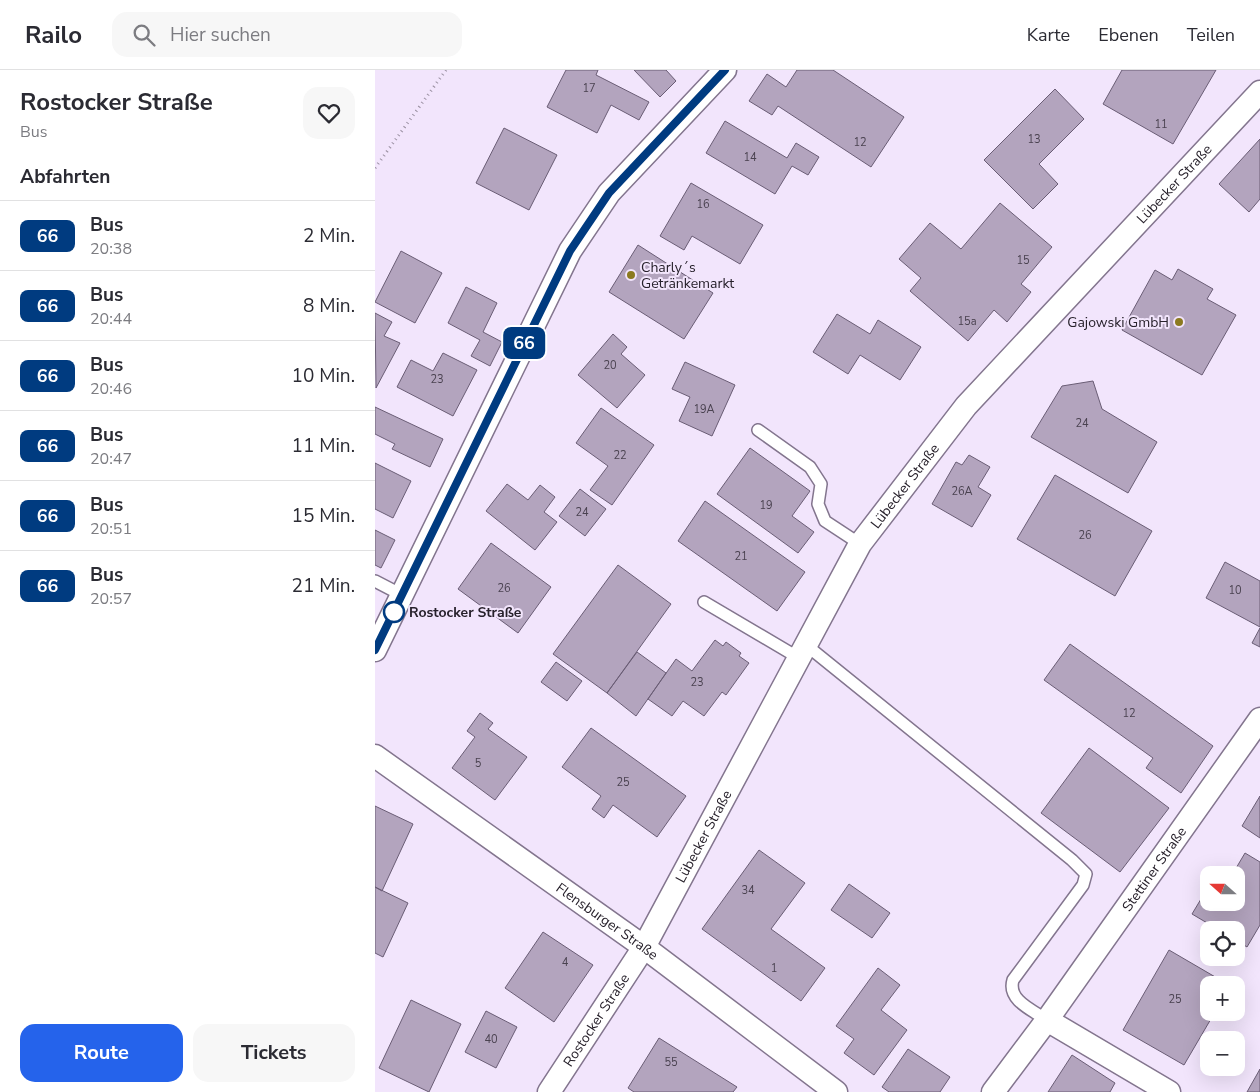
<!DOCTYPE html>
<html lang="de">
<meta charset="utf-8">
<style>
:root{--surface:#fff;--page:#f7f7f7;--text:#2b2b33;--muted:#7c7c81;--line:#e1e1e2;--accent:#2563eb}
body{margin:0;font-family:"Nunito Sans",sans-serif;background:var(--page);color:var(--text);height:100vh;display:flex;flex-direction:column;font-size:19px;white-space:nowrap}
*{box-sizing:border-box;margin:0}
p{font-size:16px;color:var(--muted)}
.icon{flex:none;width:28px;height:28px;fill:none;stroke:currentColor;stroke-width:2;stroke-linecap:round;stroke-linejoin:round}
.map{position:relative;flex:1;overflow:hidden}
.drawer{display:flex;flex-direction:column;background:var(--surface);width:375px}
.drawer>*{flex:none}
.badge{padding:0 10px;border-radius:8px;font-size:18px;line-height:32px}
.needle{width:32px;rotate:291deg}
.tools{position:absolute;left:825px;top:796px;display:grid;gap:10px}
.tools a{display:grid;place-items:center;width:45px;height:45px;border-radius:10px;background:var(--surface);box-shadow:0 5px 20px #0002;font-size:25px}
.map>.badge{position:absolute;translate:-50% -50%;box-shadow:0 0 0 2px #fff}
h2{padding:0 20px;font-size:19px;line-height:45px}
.round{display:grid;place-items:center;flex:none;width:52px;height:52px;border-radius:15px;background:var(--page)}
.head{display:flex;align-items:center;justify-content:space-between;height:85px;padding:0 20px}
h1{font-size:24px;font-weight:700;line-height:38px}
.button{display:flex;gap:10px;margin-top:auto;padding:10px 20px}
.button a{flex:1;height:58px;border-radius:15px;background:var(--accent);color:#fff;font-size:20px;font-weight:700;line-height:58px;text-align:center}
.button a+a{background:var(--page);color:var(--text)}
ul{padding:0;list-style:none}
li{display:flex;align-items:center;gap:15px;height:70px;padding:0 20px;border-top:1px solid var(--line)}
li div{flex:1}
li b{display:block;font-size:19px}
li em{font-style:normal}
li .badge{min-width:55px;font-weight:700;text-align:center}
header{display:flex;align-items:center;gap:30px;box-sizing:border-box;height:70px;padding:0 25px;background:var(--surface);border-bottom:1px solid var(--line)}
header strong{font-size:24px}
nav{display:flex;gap:28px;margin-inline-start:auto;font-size:18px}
.search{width:350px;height:45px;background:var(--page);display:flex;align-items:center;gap:12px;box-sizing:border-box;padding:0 18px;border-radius:15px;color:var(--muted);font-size:19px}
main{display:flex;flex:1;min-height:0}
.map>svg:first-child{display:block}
.building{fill:#b3a4be;stroke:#6a5d75}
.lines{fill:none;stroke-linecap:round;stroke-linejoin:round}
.service-casing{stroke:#83758e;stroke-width:14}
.minor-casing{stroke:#83758e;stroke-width:25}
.path{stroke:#9b91a2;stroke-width:3;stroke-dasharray:1 4;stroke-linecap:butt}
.service{stroke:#fff;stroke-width:11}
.minor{stroke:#fff;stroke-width:22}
.line-casing{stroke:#fff;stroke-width:11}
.line{stroke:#003b80;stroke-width:8}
.poi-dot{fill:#8b7a20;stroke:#f2e5fc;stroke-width:2}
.stop-dot{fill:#fff;stroke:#003b80;stroke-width:2.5}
.labels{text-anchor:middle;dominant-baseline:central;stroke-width:4;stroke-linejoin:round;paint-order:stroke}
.number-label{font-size:11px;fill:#4a4250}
.street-label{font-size:14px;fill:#27212b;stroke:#f2e5fc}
.poi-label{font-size:14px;fill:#27212b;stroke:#f2e5fc;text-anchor:start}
.stop-label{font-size:14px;font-weight:bold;fill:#27212b;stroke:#f2e5fc;text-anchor:start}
</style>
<header>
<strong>Railo</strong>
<div class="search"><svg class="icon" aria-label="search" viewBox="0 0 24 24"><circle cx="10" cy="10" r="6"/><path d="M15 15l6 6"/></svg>Hier suchen</div>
<nav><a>Karte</a><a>Ebenen</a><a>Teilen</a></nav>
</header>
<main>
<section class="drawer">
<div class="head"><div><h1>Rostocker Straße</h1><p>Bus</p></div><a class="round"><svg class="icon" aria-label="heart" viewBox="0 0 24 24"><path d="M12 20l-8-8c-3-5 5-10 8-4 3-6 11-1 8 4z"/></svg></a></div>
<h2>Abfahrten</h2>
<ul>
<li><span class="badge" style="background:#003b80;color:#fff">66</span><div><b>Bus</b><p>20:38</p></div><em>2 Min.</em></li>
<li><span class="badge" style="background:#003b80;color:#fff">66</span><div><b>Bus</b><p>20:44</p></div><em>8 Min.</em></li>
<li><span class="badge" style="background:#003b80;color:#fff">66</span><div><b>Bus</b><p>20:46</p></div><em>10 Min.</em></li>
<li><span class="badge" style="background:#003b80;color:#fff">66</span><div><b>Bus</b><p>20:47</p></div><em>11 Min.</em></li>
<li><span class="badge" style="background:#003b80;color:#fff">66</span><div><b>Bus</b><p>20:51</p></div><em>15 Min.</em></li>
<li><span class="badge" style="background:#003b80;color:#fff">66</span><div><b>Bus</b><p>20:57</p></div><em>21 Min.</em></li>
</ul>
<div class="button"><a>Route</a><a>Tickets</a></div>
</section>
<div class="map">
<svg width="885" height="1022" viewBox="0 0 885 1022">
<rect width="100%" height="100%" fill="#f2e5fc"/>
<path class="building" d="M 191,0 L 223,0 L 221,5 L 274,32 L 264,50 L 236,35 L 222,63 L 172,37 Z
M 259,0 L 291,0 L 301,11 L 285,27 Z
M 422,0 L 458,0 L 529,47 L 496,97 L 403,36 L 397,45 L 374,31 L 392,4 L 411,17 Z
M 747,0 L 841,0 L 798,74 L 728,34 Z
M 680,19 L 709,49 L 664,94 L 683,114 L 658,139 L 609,90 Z
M 350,51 L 412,88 L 421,73 L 444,87 L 433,105 L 417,96 L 400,124 L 331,83 Z
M 129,58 L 182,85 L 154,140 L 101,113 Z
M 885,69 L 885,129 L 874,142 L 844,114 Z
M 316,113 L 388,155 L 365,194 L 317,166 L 309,180 L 285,166 Z
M 625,133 L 677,177 L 646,214 L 656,222 L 632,252 L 619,240 L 593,271 L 535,221 L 546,208 L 524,189 L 555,153 L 586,179 Z
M 263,175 L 338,223 L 309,269 L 234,222 Z
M 26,181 L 67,203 L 40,253 L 0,232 Z
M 803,199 L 838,219 L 832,229 L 861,245 L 827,305 L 747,260 L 780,200 L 797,210 Z
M 91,217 L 122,233 L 108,262 L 127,272 L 115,296 L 96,286 L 105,270 L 73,253 Z
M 0,243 L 17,252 L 9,266 L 25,273 L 1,318 Z
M 462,244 L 495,264 L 503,250 L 546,277 L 525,310 L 485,285 L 473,304 L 438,282 Z
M 238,264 L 252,277 L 246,284 L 270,305 L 242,338 L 203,305 Z
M 68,283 L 102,300 L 78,346 L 22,317 L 36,290 L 58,301 Z
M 310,292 L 360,315 L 337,366 L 304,351 L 315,327 L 297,319 Z
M 718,311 L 727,339 L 782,372 L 753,423 L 656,367 L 687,316 Z
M 0,337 L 68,369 L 55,397 L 17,379 L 20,374 L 0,364 Z
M 226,338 L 279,375 L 237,435 L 215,420 L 233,396 L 201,373 Z
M 375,378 L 435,421 L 417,446 L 439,462 L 423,483 L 342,424 Z
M 594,385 L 615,397 L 603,417 L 616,425 L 597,457 L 557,434 L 581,392 L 587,395 Z
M 0,393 L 36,411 L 18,448 L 0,439 Z
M 680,405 L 777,461 L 740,526 L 642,469 Z
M 132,414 L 153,430 L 165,415 L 180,427 L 169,442 L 182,452 L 160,480 L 111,441 Z
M 205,419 L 231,439 L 210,466 L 184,446 Z
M 330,431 L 430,502 L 402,541 L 303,471 Z
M 0,460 L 20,470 L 6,498 L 0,495 Z
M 116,473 L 176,517 L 143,563 L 83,519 Z
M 850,492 L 885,511 L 885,557 L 831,528 Z
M 243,495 L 296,534 L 232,623 L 178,584 Z
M 885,558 L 885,577 L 877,573 Z
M 340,570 L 348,576 L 351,572 L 366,583 L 364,586 L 374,593 L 351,625 L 347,622 L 329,646 L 308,631 L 297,646 L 273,629 L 301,589 L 317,601 Z
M 695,574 L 838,676 L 806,723 L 771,698 L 778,688 L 669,610 Z
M 262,582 L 291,603 L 261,646 L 232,623 Z
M 181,592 L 207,611 L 192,631 L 166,612 Z
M 105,643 L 118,653 L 113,659 L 152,687 L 120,730 L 77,698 L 100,667 L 92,661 Z
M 216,658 L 311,726 L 282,767 L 238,735 L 229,748 L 217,739 L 226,726 L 187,697 Z
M 714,678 L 794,738 L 745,802 L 666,743 Z
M 885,726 L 885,768 L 867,756 Z
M 0,736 L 38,754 L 7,821 L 0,817 Z
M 384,780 L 430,813 L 396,859 L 450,898 L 426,931 L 327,859 Z
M 870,783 L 885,792 L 885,855 L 872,877 L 861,870 L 861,860 L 844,860 L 817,844 L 829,824 L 834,827 L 834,832 L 861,832 L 861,805 L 857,805 Z
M 474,814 L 515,843 L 497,868 L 456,840 Z
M 0,817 L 33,833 L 8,887 L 0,883 Z
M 168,862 L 218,895 L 179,952 L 130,918 Z
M 794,880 L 854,915 L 834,915 L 834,942 L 840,942 L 809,995 L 748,960 Z
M 503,898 L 525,915 L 506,940 L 532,960 L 499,1005 L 469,983 L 479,969 L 461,956 Z
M 36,930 L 86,954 L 54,1022 L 4,998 Z
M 111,941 L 142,957 L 121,998 L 90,982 Z
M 284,968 L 362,1017 L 358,1022 L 259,1022 L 253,1018 Z
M 533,979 L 575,1007 L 565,1022 L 514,1022 L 507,1017 Z
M 697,985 L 740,1013 L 735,1022 L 673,1022 Z
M 885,999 L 885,1022 L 872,1022 Z"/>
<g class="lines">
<defs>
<path id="service" d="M 383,360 L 435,397 L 446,414 L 443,434 L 450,451 L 485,474
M 0,511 L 27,525
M 329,532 L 424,588
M 431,575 L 697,790 L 711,804 L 708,815 L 638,910 C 632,930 657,940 672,950"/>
<g id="minor">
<path d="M 0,580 L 195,181 L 234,123 L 350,0"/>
<path id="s1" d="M 0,686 L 269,877 L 461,1022"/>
<path d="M 672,950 L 794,1022"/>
<path id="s2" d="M 174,1022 L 269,877 L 485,474 L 591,336 L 885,22"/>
<path id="s3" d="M 618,1022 L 672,950 L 885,649"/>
</g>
</defs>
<use href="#service" class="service-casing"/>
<use href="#minor" class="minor-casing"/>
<path class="path" d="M 0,98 L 71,0"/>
<use href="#service" class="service"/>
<use href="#minor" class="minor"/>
</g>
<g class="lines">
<defs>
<path id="line" d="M 0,580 L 195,181 L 234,123 L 350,0"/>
</defs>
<use href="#line" class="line-casing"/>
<use href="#line" class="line"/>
</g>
<g class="poi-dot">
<circle cx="256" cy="205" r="5"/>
<circle cx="804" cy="252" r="5"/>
</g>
<circle class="stop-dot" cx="19" cy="542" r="10"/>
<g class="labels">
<g class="number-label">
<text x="214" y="18">17</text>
<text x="786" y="54">11</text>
<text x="659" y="69">13</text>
<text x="485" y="72">12</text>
<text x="375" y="87">14</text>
<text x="328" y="134">16</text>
<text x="648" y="190">15</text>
<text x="592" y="251">15a</text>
<text x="235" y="295">20</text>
<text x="62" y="309">23</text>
<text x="329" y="339">19A</text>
<text x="707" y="353">24</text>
<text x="245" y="385">22</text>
<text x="587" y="421">26A</text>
<text x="391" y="435">19</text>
<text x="207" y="442">24</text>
<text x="710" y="465">26</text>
<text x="366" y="486">21</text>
<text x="129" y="518">26</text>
<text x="860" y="520">10</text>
<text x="322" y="612">23</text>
<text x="754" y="643">12</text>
<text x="103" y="693">5</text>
<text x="248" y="712">25</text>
<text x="373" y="820">34</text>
<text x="190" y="892">4</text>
<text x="399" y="898">1</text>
<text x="800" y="929">25</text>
<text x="116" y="969">40</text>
<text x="296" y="992">55</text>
</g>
<g class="street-label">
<text stroke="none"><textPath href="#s2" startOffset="1109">Lübecker Straße</textPath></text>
<text stroke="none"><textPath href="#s2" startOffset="704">Lübecker Straße</textPath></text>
<text stroke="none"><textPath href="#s2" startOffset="299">Lübecker Straße</textPath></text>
<text stroke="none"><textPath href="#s3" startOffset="275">Stettiner Straße</textPath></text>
<text stroke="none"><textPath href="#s1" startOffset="285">Flensburger Straße</textPath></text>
<text stroke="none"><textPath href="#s2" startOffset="86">Rostocker Straße</textPath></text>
</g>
<g class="poi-label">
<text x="266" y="197">Charly´s<tspan x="266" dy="16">Getränkemarkt</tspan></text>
<text x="794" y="252" text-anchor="end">Gajowski GmbH</text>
</g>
<g class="stop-label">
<text x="34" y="542">Rostocker Straße</text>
</g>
</g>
</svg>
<div class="tools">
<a><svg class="needle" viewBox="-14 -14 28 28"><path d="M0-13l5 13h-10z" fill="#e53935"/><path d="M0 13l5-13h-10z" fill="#7c7c81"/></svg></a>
<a><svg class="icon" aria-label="locate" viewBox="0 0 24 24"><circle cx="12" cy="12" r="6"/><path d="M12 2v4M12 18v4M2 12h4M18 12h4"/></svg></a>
<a>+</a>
<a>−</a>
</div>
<b class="badge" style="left:149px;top:273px;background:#003b80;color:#fff">66</b>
</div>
</main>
